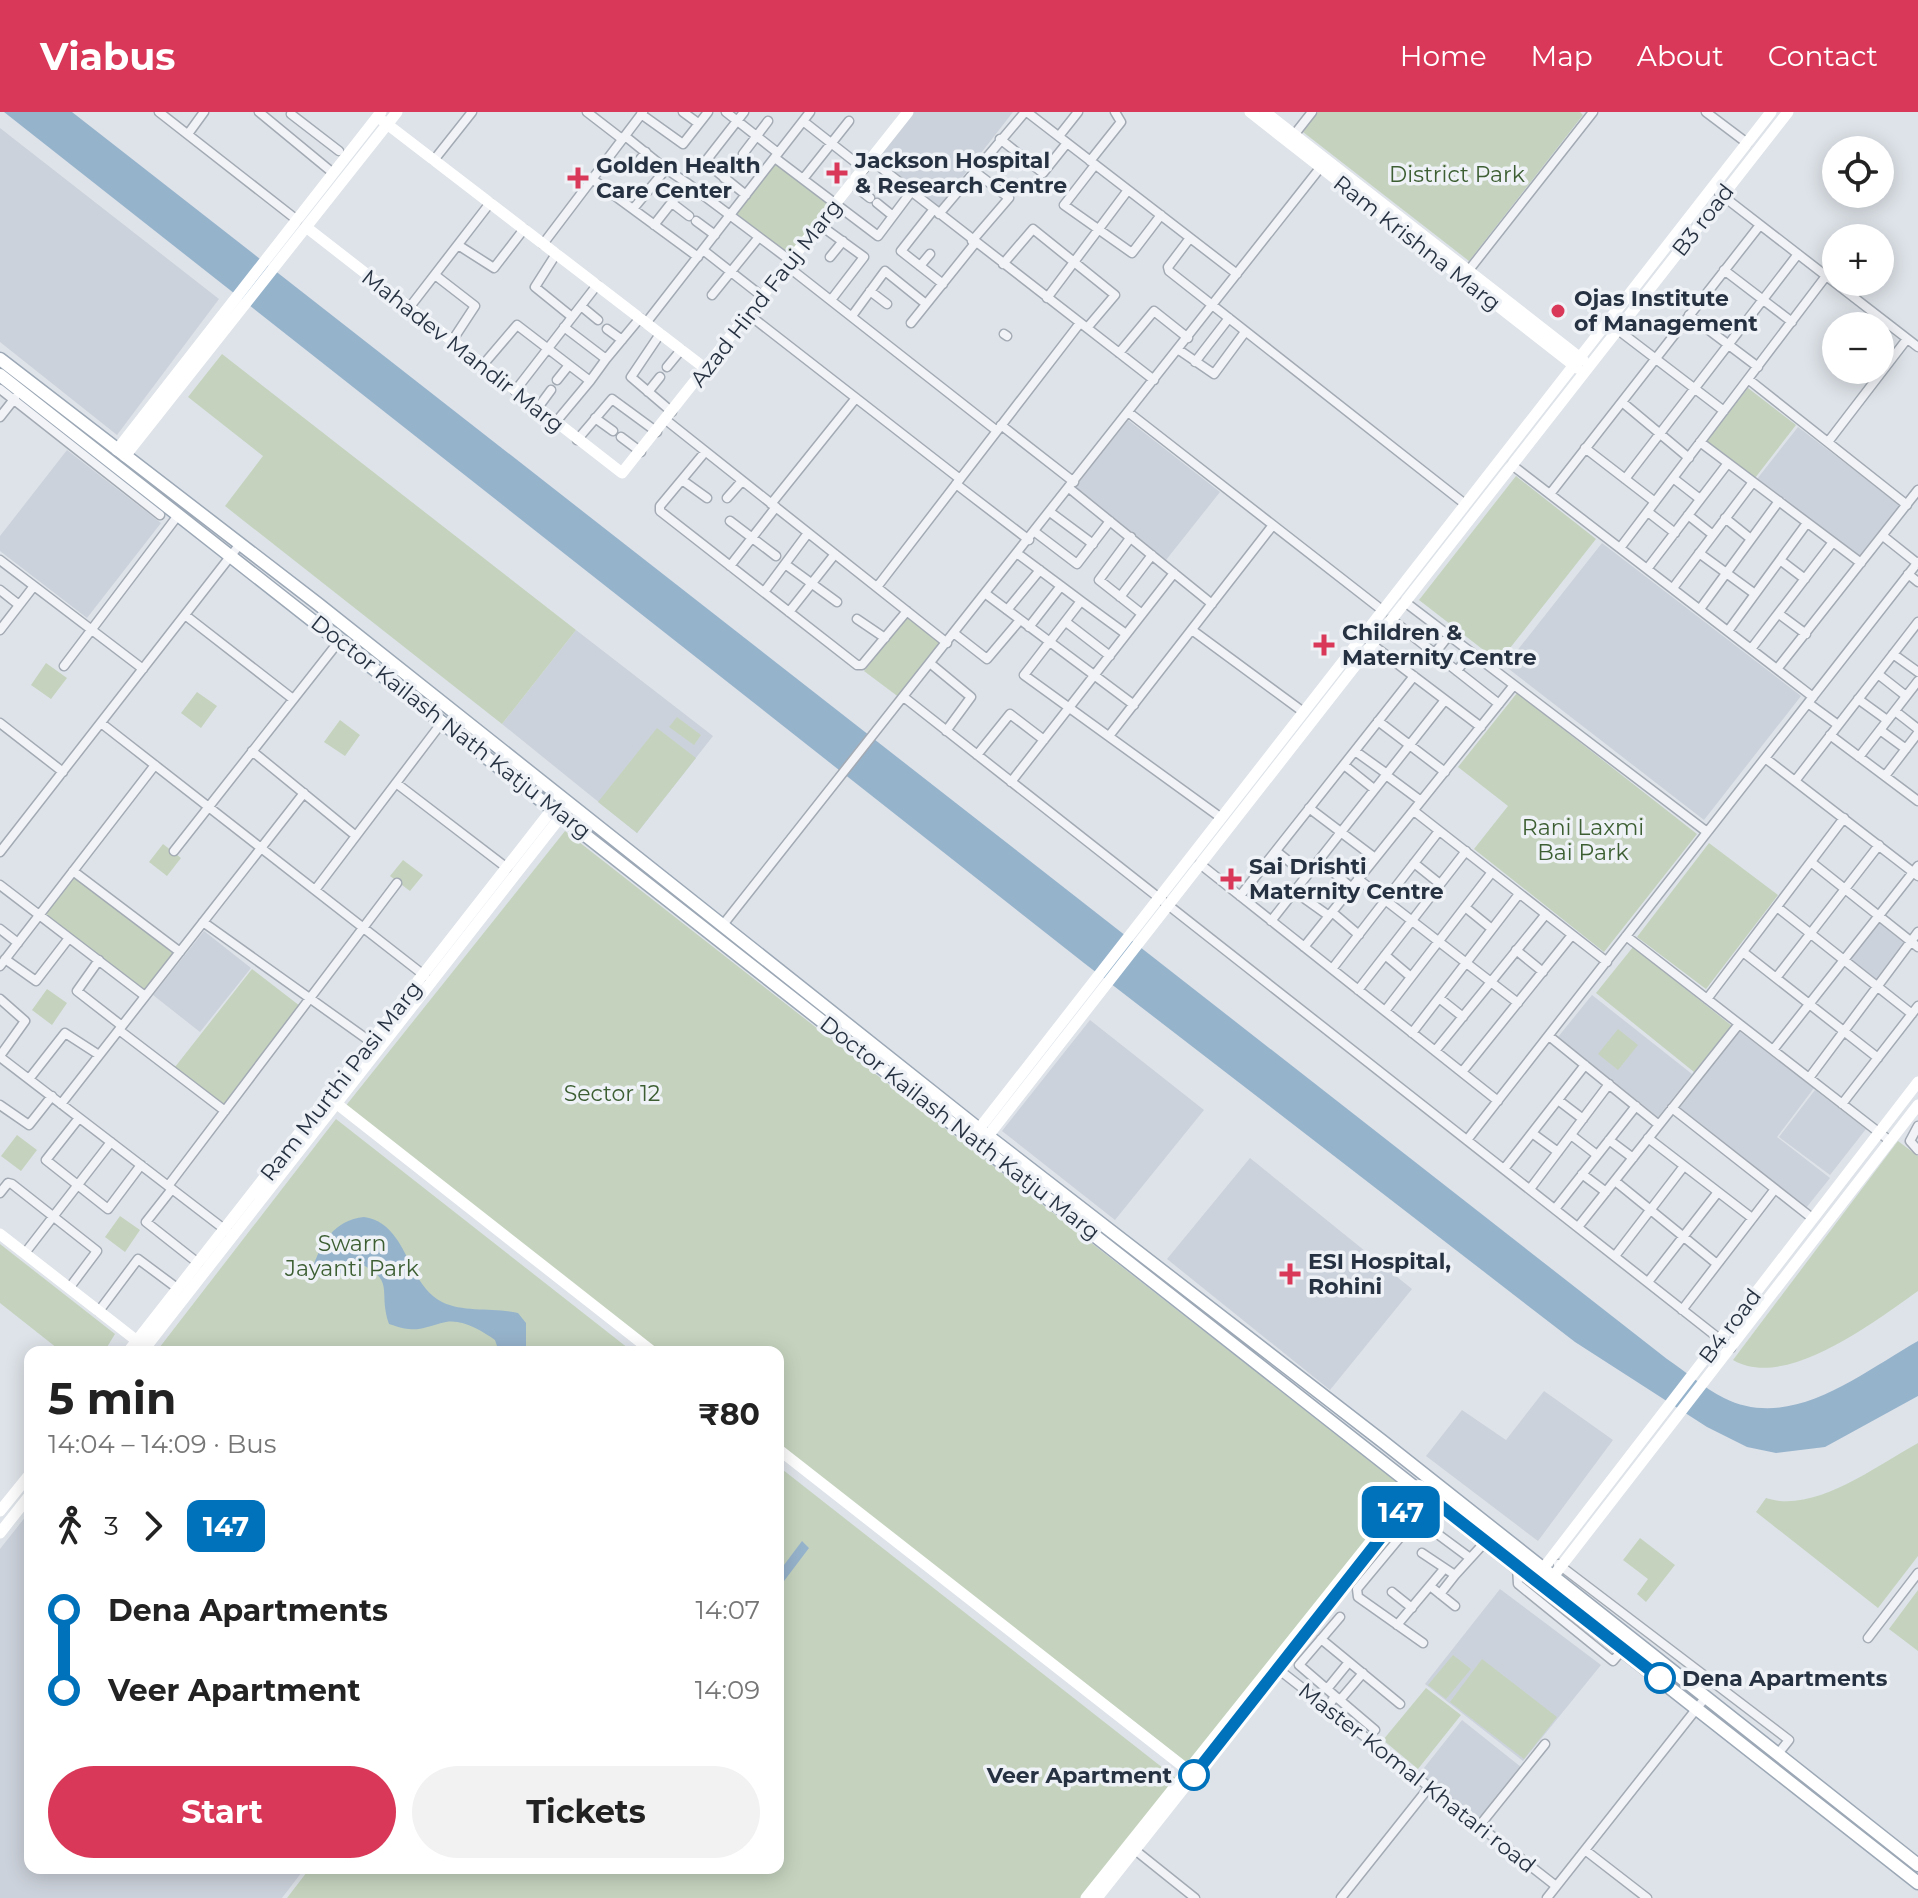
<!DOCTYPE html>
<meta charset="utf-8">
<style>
:root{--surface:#fff;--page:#f2f2f2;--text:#222;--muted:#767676;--accent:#d93858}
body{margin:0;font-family:Montserrat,sans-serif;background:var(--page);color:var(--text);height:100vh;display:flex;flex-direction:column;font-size:30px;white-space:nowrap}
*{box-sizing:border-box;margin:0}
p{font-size:26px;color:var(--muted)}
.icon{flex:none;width:44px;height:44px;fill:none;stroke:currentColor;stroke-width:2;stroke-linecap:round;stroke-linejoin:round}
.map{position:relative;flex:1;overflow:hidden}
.drawer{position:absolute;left:24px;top:1234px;width:760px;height:528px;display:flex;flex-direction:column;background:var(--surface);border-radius:16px;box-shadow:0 4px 20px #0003}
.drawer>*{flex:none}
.badge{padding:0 16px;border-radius:12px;font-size:28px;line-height:52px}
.buttons{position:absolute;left:1822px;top:24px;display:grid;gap:16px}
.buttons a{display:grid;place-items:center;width:72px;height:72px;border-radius:50%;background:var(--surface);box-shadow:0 4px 20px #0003;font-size:40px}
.map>.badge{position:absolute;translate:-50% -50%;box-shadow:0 0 0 4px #fff}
.legs{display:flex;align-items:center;gap:12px;height:88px;padding:0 24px;font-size:26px}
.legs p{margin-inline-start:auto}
.headline{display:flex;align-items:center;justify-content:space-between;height:136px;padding:0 24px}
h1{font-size:44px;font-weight:700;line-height:60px}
.primary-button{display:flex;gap:16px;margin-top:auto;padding:16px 24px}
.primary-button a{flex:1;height:92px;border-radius:48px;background:var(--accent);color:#fff;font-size:32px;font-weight:700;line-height:92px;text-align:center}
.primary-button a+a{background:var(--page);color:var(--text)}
ul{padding:0 24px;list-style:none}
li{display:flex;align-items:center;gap:28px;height:80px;font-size:30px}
li i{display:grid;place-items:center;width:12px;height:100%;margin:0 10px;background:currentColor}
li i::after{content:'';width:20px;height:20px;margin:-10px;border:6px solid;border-radius:50%;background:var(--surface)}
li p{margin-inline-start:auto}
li:first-child i{background:linear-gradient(#0000 50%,currentColor 0)}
li:last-child i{background:linear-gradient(currentColor 50%,#0000 0)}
header{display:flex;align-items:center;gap:48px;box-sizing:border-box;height:112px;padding:0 40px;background:var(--accent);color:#fff}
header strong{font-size:38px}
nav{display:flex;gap:44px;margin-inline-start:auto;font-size:28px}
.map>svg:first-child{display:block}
.built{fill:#ccd2db}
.green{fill:#c5d3be}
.water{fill:#96b3cc}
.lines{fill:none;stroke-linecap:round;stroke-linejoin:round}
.street-casing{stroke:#a3aab3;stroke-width:11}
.primary-casing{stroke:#9ca8b6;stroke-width:15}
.street{stroke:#f1f3f7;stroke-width:8}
.secondary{stroke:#fff;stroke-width:11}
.primary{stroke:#fff;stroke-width:12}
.line-1-casing{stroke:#fff;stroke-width:18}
.line-1{stroke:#0072bc;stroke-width:12}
.poi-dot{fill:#d93858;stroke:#eef2f6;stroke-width:3}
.stop-1-dot{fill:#fff;stroke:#0072bc;stroke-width:4}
.labels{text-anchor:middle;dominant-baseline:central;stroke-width:7;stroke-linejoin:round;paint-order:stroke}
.poi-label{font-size:22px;font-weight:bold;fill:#263141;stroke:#eef2f6;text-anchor:start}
.park-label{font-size:22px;fill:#3c5e32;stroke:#eef2f6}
.street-label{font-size:22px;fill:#263141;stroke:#eef2f6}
.stop-label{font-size:22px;font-weight:bold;fill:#263141;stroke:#eef2f6;text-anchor:start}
</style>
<header>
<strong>Viabus</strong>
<nav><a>Home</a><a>Map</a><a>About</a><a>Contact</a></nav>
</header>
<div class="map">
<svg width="1918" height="1786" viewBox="0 0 1918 1786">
<rect width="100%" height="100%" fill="#dee3e9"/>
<path class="built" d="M 912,0 L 1013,0 L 939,95 L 876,46 Z
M 0,16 L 219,187 L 117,323 L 0,230 Z
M 1128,308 L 1220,380 L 1166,448 L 1074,376 Z
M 1798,315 L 1900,393 L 1859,445 L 1757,367 Z
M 67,338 L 161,411 L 87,506 L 0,439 L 0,424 Z
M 1602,431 L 1801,584 L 1704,708 L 1505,554 Z
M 576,518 L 713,624 L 637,721 L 502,612 Z
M 1878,809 L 1907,831 L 1877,870 L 1849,848 Z
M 204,819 L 251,856 L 200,920 L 153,883 Z
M 1592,883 L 1692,962 L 1658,1005 L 1558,925 Z
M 1090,908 L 1204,998 L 1115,1108 L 1002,1019 Z
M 1739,919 L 1814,976 L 1777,1025 L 1830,1066 L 1806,1096 L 1678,998 Z
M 1815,978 L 1866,1017 L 1830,1063 L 1779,1025 Z
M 1250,1046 L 1412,1177 L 1330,1278 L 1167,1147 Z
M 1544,1279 L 1613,1328 L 1538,1429 L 1426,1344 L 1462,1298 L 1506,1328 Z
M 30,1399 L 30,1756 L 305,1756 L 282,1786 L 0,1786 L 0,1437 Z
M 1500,1477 L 1601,1553 L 1523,1649 L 1425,1572 Z
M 1462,1608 L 1521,1655 L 1479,1708 L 1420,1661 Z"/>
<path class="green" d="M 1318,0 L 1580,0 L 1583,3 L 1469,149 L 1303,20 Z
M 776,50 L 830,91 L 790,143 L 736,102 Z
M 222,242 L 576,518 L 502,612 L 225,394 L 263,344 L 188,285 Z
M 1748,276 L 1796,313 L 1755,366 L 1707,329 Z
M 1516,364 L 1596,427 L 1499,550 L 1419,488 Z
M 907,504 L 943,531 L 900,586 L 864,559 Z
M 46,551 L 67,566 L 51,587 L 31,573 Z
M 197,580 L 217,594 L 201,616 L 181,601 Z
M 1517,581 L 1697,722 L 1604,840 L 1474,737 L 1508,694 L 1458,655 Z
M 677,605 L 701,623 L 694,633 L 669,615 Z
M 340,608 L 360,623 L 345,644 L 324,630 Z
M 657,616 L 696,646 L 637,721 L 598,690 Z
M 565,719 L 1407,1378 L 1190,1653 L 778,1333 L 778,1240 L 658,1240 L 344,996 Z
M 1709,731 L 1778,783 L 1706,877 L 1637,825 Z
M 163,732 L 181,746 L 167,764 L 149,750 Z
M 403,748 L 423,763 L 410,779 L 390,764 Z
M 74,764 L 174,842 L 144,880 L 45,801 Z
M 1633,835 L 1732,914 L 1694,960 L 1596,881 Z
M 252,857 L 300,894 L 224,992 L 175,955 Z
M 47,877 L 67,891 L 52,913 L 32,898 Z
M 1618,917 L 1638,933 L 1618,958 L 1598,942 Z
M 336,1007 L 633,1240 L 156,1240 Z
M 17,1023 L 37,1038 L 21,1059 L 1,1044 Z
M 1898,1029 L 1918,1044 L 1918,1179 C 1875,1209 1786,1279 1733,1248 Z
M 120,1104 L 140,1118 L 125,1140 L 105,1125 Z
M 0,1132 L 115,1222 L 104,1240 L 62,1240 L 0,1191 Z
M 1918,1331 L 1918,1444 L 1878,1496 L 1756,1400 L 1766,1386 C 1814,1402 1876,1354 1918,1331 Z
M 778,1354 L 1177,1667 L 1082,1786 L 287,1786 L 310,1756 L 778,1756 Z
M 1640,1426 L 1675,1453 L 1646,1490 L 1637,1482 L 1648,1467 L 1623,1448 Z
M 1918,1478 L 1918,1539 L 1889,1517 Z
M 1453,1543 L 1471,1557 L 1446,1587 L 1428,1573 Z
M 1482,1547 L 1557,1605 L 1524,1647 L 1450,1590 Z
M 1426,1576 L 1461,1603 L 1418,1657 L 1383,1628 Z"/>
<path class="water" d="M 4,0 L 72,0 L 1667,1247 C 1685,1259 1704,1276 1724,1286 C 1792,1320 1861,1261 1918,1229 L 1918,1284 L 1825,1335 L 1776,1341 L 1747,1335 L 1707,1315 L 1575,1230 L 1084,851 Z
M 364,1105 C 408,1111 406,1172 442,1190 C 464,1201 494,1195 518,1201 L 526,1211 L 526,1240 L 499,1240 L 495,1228 C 482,1219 463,1207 446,1210 C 420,1216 418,1222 389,1212 C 377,1177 398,1169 355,1149 L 335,1166 L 316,1165 L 312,1158 C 321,1131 334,1108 364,1105 Z
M 802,1429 L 809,1436 L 778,1477 L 778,1461 Z"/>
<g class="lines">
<defs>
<path id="street" d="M 159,0 L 297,108
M 259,0 L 333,61
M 587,0 L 622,27
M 683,0 L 698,11
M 726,0 L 778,41
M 744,0 L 705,50 L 746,83
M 1027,0 L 1237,162
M 1706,0 L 1747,31
M 291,2 L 339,39
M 641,2 L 683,32 L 708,0
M 803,9 L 864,57
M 188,22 L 204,0
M 1294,23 L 1312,0
M 625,24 L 666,57 L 633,97
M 1059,24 L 1078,0
M 1000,27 L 1043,61 L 1067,31
M 743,42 L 768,9
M 775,46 L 878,124 L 911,80
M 434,48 L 472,0
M 871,48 L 1154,268
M 1090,49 L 1121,10 L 1115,0
M 1095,53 L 1064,93 L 1132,141 L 1161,103
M 633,56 L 646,40
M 666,57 L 687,71
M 724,66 L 734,52
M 592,67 L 698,145
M 803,67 L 849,9
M 852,72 L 870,86
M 1719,81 L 1918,235
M 672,91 L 689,104
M 877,91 L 893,104
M 934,97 L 901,139 L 943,172
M 939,102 L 1025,0
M 696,109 L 715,123
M 654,113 L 687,71 L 791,149
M 820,113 L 864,145 L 831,188
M 1190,126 L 1168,155 L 1169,159 L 1465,392
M 972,129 L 1009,86 L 974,59
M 543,132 L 643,0
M 458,133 L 494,156 L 524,117
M 703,138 L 763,185
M 556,142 L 535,175 L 572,205
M 830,145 L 843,129
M 1003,152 L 1033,117 L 1115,183 L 1087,216
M 787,154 L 997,319
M 920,154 L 930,142
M 1724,158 L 1792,210
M 435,163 L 475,194 L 452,229
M 1465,163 L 1593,0
M 870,179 L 887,192
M 712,183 L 759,125
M 1047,186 L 1128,78
M 581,194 L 598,208
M 409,196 L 490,91
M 748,202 L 960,367
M 1689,203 L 1758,255
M 852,204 L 885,159 L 926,192
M 646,211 L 810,0
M 911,211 L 976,130
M 564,215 L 606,247 L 640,206
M 607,217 L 622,228
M 1618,218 L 1724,299
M 660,222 L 631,265 L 672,300
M 1004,222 L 1007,224
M 1179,238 L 1214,262 L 1245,220
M 1119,241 L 1154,199 L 1188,226
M 1195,250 L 1229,206
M 482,254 L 517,213 L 590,269 L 555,311
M 667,255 L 681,238
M 1748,267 L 1907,393
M 557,268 L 569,253
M 590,269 L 606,247
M 0,277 L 160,403
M 515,279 L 597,173
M 648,280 L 660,265
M 1622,290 L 1689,346
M 537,297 L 551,278
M 1128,300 L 1382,498
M 0,305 L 15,286
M 595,306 L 613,319
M 666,308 L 947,531
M 1001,313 L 1074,370
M 621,325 L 641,340
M 577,328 L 612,287 L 657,320
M 1700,330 L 1861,451
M 1828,330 L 1907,227
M 1585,336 L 1655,390
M 705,340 L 660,394 L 660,399 L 857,553 L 862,553 L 907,499
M 1512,353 L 1813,585
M 1673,366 L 1700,387
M 1625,367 L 1798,142
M 682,368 L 707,386
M 956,372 L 1029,428
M 1069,376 L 1212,492
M 1550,382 L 1760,113
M 727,386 L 742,369
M 771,392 L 856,286
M 1050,400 L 1093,432
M 1648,400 L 1675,421
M 1688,403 L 1713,423
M 1725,406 L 1751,427
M 730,409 L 776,444
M 1035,420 L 1077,452 L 1110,409
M 1883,424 L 1917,451
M 1131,425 L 1099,468 L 1142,502
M 1620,436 L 1826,164
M 1699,441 L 1755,482
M 1018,442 L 1061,474 L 1029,515
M 0,448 L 143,557
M 1780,448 L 1805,467
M 785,452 L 837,490
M 730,454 L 776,395
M 1647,457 L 1728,351
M 1908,462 L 1918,470
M 1061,474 L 1081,489
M 877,475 L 1080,211
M 1673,476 L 1753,370
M 0,478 L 19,493
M 764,480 L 808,421
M 986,482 L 1134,593
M 1120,485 L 1152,443
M 1405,490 L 1707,720
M 1700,497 L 1779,389
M 1007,498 L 1040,458
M 789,500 L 835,442
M 1779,502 L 1806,522
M 185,503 L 293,587
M 857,507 L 885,526
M 1391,507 L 1499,592
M 1066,510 L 1110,544
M 0,518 L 34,474
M 1192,518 L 1302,599
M 1728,519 L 1807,411
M 955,522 L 987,547 L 1020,508
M 1126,522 L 1081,489 L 1024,563 L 1220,705
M 1370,531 L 1481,615
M 1751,537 L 1833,430
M 1435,541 L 1449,523
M 1893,542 L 1918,560
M 931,552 L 971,585 L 946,619
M 64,554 L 179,402
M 1777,557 L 1918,378
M 1457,559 L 1471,540
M 1878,562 L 1906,584
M 905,586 L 1731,1236
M 1858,587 L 1887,608
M 1808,591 L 1838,613
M 1895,599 L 1918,617
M 1378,609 L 1445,660
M 0,611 L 63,660
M 101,611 L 425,864
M 1880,618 L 1906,637
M 1830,623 L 1918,689
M 1109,624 L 1273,413
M 252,639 L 356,724
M 1355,639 L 1387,662
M 977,643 L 1010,602 L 1044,628
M 1859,645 L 1918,569
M 1765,646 L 1918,764
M 1344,653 L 1374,677
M 1386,663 L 1421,689
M 1885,664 L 1918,621
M 1795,669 L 1918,510
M 1011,670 L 1174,461
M 396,671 L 507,756
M 1309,696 L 1375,746
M 1414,699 L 1607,850
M 174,739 L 340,528
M 1276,739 L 1306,763
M 0,740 L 240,432
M 1811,750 L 1918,835
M 1414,751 L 1440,772
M 1200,752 L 1498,989
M 73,759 L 180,840
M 1334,761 L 1352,776
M 1358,767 L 1518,891
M 0,773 L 145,884
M 315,778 L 443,609
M 1294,779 L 1329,804
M 1240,784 L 1414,564
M 1465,795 L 1492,817
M 1777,795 L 1912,902
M 1332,800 L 1359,823
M 1271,809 L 1445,588
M 203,810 L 371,930
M 722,814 L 1324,51
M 0,817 L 18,831
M 1626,824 L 1890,1029
M 1304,835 L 1514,573
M 1516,838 L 1543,860
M 1743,840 L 1878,946
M 1385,843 L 1411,865
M 5,847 L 36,869 L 69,826
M 99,848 L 77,879 L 122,914
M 0,854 L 155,653
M 1332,857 L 1439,719
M 1776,866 L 1879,733
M 1358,878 L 1466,739
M 1439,886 L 1463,905
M 0,887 L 25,909 L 0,944
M 1707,887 L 1844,706
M 1385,899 L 1492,760
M 119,918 L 225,999
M 1412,921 L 1519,782
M 1549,924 L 1659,1013
M 1773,938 L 1918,754
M 1435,939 L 1546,802
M 0,945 L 228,1120
M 1462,960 L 1572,823
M 1809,966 L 1918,820
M 29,967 L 65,921 L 99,943
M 1558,988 L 1583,1007
M 61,992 L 304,681
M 1842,992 L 1918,894
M 0,993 L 29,1013 L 52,984
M 1672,996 L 1812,1106
M 79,1006 L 46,1048 L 108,1097 L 141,1053
M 1918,1014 L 1910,1029 L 1918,1038
M 1532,1021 L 1558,1040
M 1571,1023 L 1597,1043
M 1648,1026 L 1752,1106
M 1467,1028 L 1918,450
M 1609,1028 L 1633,1046
M 1504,1057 L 1585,953
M 1582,1062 L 1606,1080
M 1615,1069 L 1717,1152
M 168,1074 L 397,771
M 172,1077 L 146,1110 L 198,1151
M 1530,1077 L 1609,972
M 0,1081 L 8,1071 L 12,1072 L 97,1139 L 70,1175
M 1555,1097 L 1636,994
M 1578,1115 L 1739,912
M 25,1141 L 111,1030
M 1615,1144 L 1684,1054
M 1648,1170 L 1718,1080
M 1682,1198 L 1775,1077
M 99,1199 L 138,1147 L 177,1176
M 1422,1441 L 1455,1463 L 1486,1429
M 1558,1452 L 1789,1628 L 1777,1643
M 1517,1455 L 1518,1472 L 1613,1549 L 1623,1537
M 1430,1474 L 1455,1494
M 1392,1480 L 1412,1496
M 1440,1482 L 1455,1463
M 1397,1513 L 1444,1457
M 1868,1526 L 1918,1461
M 1321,1527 L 1400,1592
M 1423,1531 L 1358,1485 L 1357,1477 L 1416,1406 L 1470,1446
M 1278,1557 L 1556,1774
M 1327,1577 L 1349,1550
M 1335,1584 L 1375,1618
M 1340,1588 L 1363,1561
M 1328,1595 L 1335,1584 L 1299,1553 L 1340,1505
M 1480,1713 L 1545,1632
M 1135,1738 L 1195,1786
M 1585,1738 L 1647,1786
M 1341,1786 L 1430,1674
M 1547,1786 L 1705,1586"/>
<path id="primary" d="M 0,247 L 318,492 L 979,1017 L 1382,1329 L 1918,1753
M 0,263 L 1918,1771"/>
</defs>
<use href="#street" class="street-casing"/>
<use href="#primary" class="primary-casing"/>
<use href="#street" class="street"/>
<path class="secondary" d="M 1250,0 L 1577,256
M 1265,0 L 1583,248
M 383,9 L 706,257
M 306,115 L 622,361 L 908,0
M 117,338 L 381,0
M 125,344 L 397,0
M 332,988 L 653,1240
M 975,1022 L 1771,0
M 984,1029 L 1788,0
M 0,1122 L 141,1232
M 128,1240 L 553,696
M 142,1240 L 562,703
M 778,1337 L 1194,1663
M 0,1399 L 30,1362
M 0,1421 L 30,1383
M 1542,1458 L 1918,970
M 1552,1466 L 1918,993
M 1086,1786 L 1415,1374
M 1097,1786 L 1199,1657"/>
<use href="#primary" class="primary"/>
</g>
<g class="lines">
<defs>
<path id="line-1" d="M 1194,1663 L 1419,1377 L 1660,1566"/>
</defs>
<use href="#line-1" class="line-1-casing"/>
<use href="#line-1" class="line-1"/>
</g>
<g class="poi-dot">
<path d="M833 49h8v8h8v8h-8v8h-8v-8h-8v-8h8z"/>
<path d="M574 54h8v8h8v8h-8v8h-8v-8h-8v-8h8z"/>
<circle cx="1558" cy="199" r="8"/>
<path d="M1320 521h8v8h8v8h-8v8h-8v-8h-8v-8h8z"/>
<path d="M1227 755h8v8h8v8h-8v8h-8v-8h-8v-8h8z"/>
<path d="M1286 1150h8v8h8v8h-8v8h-8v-8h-8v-8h8z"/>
</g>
<g class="stop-1-dot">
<circle cx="1660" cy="1566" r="14"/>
<circle cx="1194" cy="1663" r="14"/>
</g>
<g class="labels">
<g class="poi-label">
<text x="855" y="48">Jackson Hospital<tspan x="855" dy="25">&amp; Research Centre</tspan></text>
<text x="596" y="53">Golden Health<tspan x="596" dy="25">Care Center</tspan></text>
<text x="1574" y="186">Ojas Institute<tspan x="1574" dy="25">of Management</tspan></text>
<text x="1342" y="520">Children &amp;<tspan x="1342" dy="25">Maternity Centre</tspan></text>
<text x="1249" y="754">Sai Drishti<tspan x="1249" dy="25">Maternity Centre</tspan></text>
<text x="1308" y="1149">ESI Hospital,<tspan x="1308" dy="25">Rohini</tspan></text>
</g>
<g class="park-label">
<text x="1457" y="62">District Park</text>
<text x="1583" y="715">Rani Laxmi<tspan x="1583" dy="25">Bai Park</tspan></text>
<text x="612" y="981">Sector 12</text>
<text x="352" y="1131">Swarn<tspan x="352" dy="25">Jayanti Park</tspan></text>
</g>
<g class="street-label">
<text transform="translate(1703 108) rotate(-52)">B3 road</text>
<text transform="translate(1417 131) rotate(38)">Ram Krishna Marg</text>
<text transform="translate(766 181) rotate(-52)">Azad Hind Fauj Marg</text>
<text transform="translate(463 239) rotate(38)">Mahadev Mandir Marg</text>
<text transform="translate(451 615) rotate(38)">Doctor Kailash Nath Katju Marg</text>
<text transform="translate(341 969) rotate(-52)">Ram Murthi Pasi Marg</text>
<text transform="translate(960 1016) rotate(38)">Doctor Kailash Nath Katju Marg</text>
<text transform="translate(1730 1214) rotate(-53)">B4 road</text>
<text transform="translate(1417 1666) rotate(38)">Master Komal Khatari road</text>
</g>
<g class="stop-label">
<text x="1682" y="1566">Dena Apartments</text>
<text x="1172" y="1663" text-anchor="end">Veer Apartment</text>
</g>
</g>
</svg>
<div class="buttons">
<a><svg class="icon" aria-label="locate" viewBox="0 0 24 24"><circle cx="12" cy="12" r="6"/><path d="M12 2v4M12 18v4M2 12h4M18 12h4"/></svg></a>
<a>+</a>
<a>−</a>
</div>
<b class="badge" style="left:1401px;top:1400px;background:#0072bc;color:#fff">147</b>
<section class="drawer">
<div class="headline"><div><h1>5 min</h1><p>14:04 – 14:09 · Bus</p></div><b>₹80</b></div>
<div class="legs"><svg class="icon" aria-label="walk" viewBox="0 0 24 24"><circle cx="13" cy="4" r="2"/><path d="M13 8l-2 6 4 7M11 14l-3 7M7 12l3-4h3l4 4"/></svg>3<svg class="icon" aria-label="forward" viewBox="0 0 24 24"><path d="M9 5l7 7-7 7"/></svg><b class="badge" style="background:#0072bc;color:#fff">147</b></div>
<ul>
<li><i style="color:#0072bc"></i><b>Dena Apartments</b><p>14:07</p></li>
<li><i style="color:#0072bc"></i><b>Veer Apartment</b><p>14:09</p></li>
</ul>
<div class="primary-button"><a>Start</a><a>Tickets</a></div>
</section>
</div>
